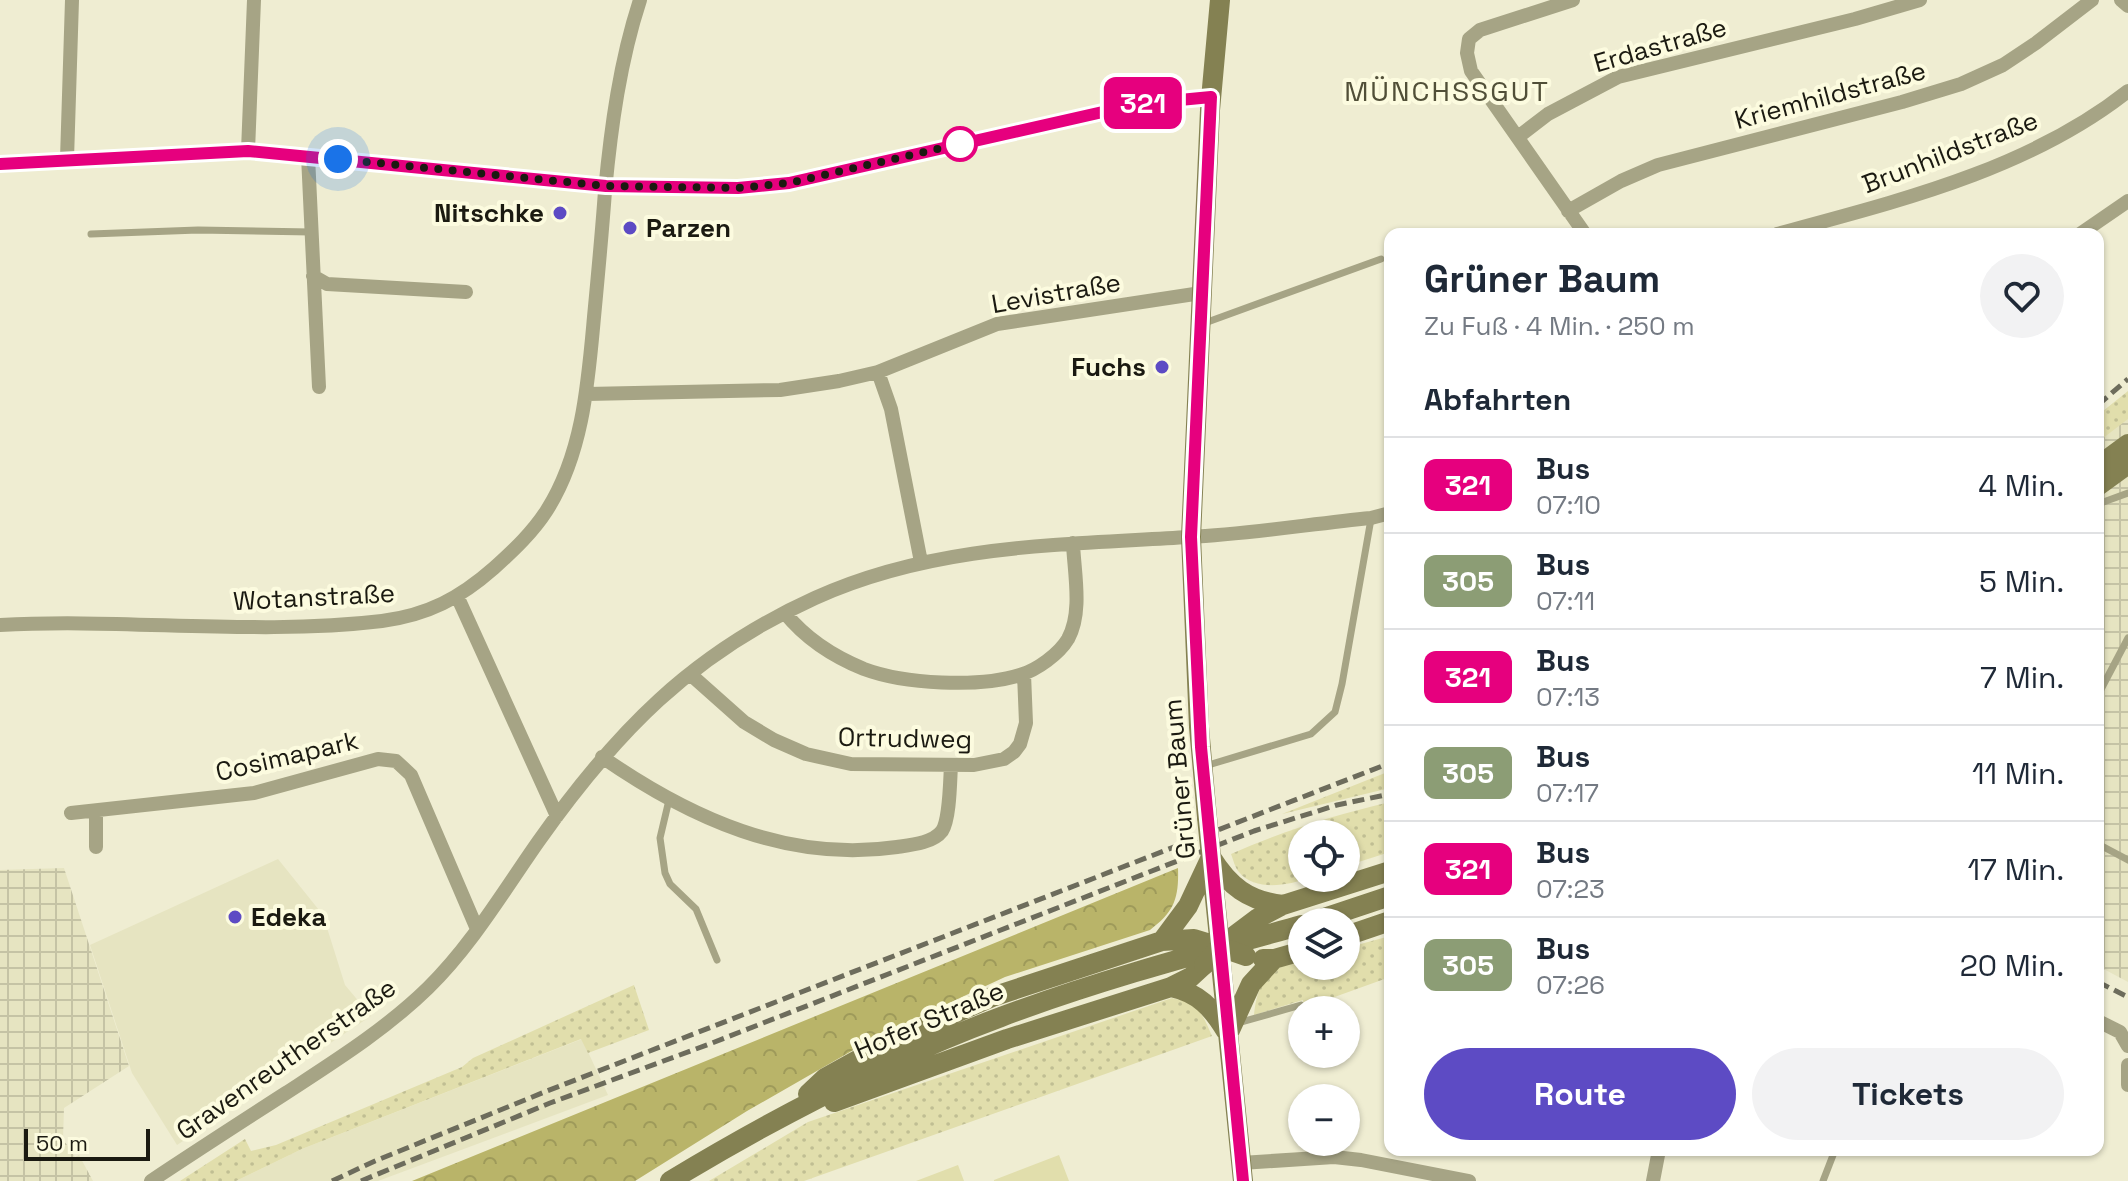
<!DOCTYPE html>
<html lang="de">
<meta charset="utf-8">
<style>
:root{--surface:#fff;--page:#f2f2f3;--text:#1f2937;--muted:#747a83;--line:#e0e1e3;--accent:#5d4bc4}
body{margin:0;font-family:"Space Grotesk",sans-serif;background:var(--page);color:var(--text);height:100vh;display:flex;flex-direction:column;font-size:30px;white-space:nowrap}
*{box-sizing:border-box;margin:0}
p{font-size:26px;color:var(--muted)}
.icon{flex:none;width:44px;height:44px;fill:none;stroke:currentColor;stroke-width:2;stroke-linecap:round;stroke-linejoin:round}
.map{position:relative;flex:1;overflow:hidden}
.panel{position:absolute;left:1384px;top:228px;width:720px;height:928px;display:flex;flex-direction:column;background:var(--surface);border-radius:16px;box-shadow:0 2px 6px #0004}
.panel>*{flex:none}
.badge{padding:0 16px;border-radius:12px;font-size:28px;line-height:52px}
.controls{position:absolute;left:1288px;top:820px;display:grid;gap:16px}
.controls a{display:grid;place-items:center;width:72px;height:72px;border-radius:50%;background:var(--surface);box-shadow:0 2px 6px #0004;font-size:40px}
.scale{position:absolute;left:24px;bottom:20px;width:126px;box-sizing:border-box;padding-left:8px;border:4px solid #1b1a11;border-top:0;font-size:22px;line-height:28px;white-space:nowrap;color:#1b1a11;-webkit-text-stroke:6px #fcfbdf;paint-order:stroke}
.you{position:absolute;width:40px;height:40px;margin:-20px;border:6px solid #fff;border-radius:50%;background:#1a73e8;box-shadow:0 0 0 12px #1a73e833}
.map>.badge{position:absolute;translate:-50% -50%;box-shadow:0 0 0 4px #fff}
h2{padding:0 40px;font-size:30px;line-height:72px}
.round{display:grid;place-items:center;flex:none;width:84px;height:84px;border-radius:42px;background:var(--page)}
.summary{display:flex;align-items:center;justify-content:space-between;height:136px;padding:0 40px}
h1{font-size:38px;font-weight:800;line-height:60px}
.action{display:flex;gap:16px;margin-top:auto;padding:16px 40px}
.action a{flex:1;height:92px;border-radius:48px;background:var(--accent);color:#fff;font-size:32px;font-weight:800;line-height:92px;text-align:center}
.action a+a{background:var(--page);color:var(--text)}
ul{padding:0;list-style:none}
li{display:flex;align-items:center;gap:24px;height:96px;padding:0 40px;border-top:2px solid var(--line)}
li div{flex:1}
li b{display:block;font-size:30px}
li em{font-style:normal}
li .badge{min-width:88px;font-weight:700;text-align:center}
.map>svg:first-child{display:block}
.built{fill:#e6e4c1}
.industrial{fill:url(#industrial-grid)}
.grass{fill:url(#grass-dots)}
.forest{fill:url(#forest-crowns)}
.garden{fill:#e1deac}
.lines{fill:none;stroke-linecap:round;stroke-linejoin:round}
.lane{stroke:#a6a485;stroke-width:7}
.street{stroke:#a6a485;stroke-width:14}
.secondary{stroke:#848152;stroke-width:20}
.rail{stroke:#6d6c5c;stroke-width:5;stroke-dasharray:12 6;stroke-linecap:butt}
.secondary-bridge{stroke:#848152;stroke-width:20}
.line-casing{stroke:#fff;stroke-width:18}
.line{stroke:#e6007e;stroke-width:12}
.walk{stroke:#1b1a11;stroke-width:8;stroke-dasharray:0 14.4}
.stop-dot{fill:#fff;stroke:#e6007e;stroke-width:4}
.poi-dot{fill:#5d4bc4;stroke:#fcfbdf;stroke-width:3}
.labels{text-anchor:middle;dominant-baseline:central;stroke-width:8;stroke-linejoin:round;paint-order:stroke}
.street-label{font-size:26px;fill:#1b1a11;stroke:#fcfbdf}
.poi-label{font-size:26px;font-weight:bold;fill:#1b1a11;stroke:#fcfbdf;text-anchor:end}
.neighbourhood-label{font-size:28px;letter-spacing:2px;fill:#514f38;stroke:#fcfbdf}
</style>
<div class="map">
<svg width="2128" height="1181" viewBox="0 0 2128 1181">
<defs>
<pattern id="industrial-grid" width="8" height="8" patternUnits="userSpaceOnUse" patternTransform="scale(2)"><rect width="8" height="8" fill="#e6e4c1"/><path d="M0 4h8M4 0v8" fill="none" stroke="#c5c3a5"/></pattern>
<pattern id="grass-dots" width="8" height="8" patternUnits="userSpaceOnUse" patternTransform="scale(2)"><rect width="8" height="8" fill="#e1deac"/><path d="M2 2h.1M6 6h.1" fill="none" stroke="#c0be93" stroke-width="1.8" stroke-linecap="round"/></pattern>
<pattern id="forest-crowns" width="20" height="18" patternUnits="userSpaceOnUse" patternTransform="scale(2)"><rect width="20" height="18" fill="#b9b469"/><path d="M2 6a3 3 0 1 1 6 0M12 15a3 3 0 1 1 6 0" fill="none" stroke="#9e9a5a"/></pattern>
</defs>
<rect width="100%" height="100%" fill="#efedd2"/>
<path class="built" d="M 278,859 L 323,915 L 345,985 L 371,1016 L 177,1145 L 132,1073 L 90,945 Z
M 582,1039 L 608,1095 L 378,1181 L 236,1181 L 302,1149 Z"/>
<path class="industrial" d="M 2128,398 L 2128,982 L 2098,966 L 2098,426 Z
M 64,868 L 129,1066 L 64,1108 L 63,1139 L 75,1157 L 79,1155 L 93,1181 L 0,1181 L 0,870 Z"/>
<path class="grass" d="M 2128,391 L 2128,419 L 2098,442 L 2098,415 Z
M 1390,771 L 1390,788 L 1282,814 Z
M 1390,802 L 1390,852 L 1346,866 L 1346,834 L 1302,834 L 1302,878 L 1309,878 C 1289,885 1255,892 1239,872 C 1235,868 1233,859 1231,854 C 1283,831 1335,815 1390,802 Z
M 1390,936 L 1390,977 L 1304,1008 L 1303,1000 L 1254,1015 C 1258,979 1268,969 1302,960 L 1302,966 L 1346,966 L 1346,948 Z
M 634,985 L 649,1030 L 588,1053 L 581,1039 L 302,1149 L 236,1181 L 180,1181 L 245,1139 L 251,1151 L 276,1145 L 462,1067 L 473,1058 Z
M 1172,998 C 1199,1003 1202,1013 1212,1036 L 804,1181 L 709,1181 L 808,1122 Z"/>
<path class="forest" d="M 1178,868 C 1179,899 1174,912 1150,930 L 1005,977 L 876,1037 L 747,1111 L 635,1181 L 412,1181 Z"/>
<path class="garden" d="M 1059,1155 L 1069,1181 L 994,1181 L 994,1180 Z
M 958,1165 L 964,1181 L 916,1181 Z"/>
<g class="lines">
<path class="lane" d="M 91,234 L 198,230 L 311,232
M 1202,324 L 1381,259
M 2098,504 L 2128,493
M 2098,695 L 2128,638
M 1205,766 L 1311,734 L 1335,712 L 1342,684 L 1371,519
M 669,800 L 660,838 L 665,873 L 670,884 L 696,909 L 717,960
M 2098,844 L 2128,860
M 1238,1023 L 1301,1005
M 1823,1181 L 1835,1150"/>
<path class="street" d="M 1573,0 L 1480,30 L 1469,39 L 1467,53 L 1471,71 L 1585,234
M 2121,0 L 2128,6
M 1518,137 L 1548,114 L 1618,77 L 1855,19 L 1920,0
M 248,151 L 254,0
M 308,156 L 319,387
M 67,159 L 72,0
M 0,164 L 248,151 L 606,186 L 738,188 L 789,183 L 1138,104 L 1211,97
M 1568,211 L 1621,181 L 1658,165 L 1902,102 L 1961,84 L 2003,65 L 2036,43 L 2092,0
M 1777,234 C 1898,201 2028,170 2128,91
M 2080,234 L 2128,201
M 313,276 L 327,284 L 466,292
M 878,372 L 891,409 L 921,562
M 587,394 L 780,390 L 839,381 L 878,372 L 997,324 L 1201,293
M 458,598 L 557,816
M 785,613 C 806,639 832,656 864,669 C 904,684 979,688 1020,675 C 1037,670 1059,654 1068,639 C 1083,612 1074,572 1073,543
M 0,625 C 126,618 257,636 382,621 C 428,615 460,598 494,568 C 514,550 533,532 547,510 C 583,453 588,383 594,317 C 598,275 602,233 605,191 C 611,127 620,61 640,0
M 690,674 L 744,722 L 774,740 L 806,754 L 851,764 L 974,765 L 1004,759 L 1014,752 L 1020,744 L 1026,723 L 1024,674
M 602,757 C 690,818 788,863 897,847 C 911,845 933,843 942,831 C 950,819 950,780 951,765
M 71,813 L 254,793 L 378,759 L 396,761 L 411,775 L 477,929
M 96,847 L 96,811
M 2098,1021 L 2120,1032 L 2128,1046
M 2128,1065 L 2128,1085
M 1241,1163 L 1334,1157 L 1361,1160 L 1469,1181
M 151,1181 C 196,1151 241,1122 286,1093 C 335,1061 386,1029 428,988 C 471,946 503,892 538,842 C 615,733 691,654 815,598 C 934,544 1061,545 1189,537 C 1250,534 1310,524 1371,518 L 1390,513
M 1653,1181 L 1659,1150"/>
<path class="secondary" d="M 2098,466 L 2128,444
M 2098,486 L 2128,464
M 1207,817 L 1199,727 L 1191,537 L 1210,110 L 1220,0
M 1211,857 C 1229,886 1248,901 1283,905
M 1211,860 L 1220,947
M 1312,922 L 1390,896
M 1346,936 L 1390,921
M 1162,941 L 1188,906 L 1211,857
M 1226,942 L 1258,918 L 1283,905 L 1390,871
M 1263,959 L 1274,959 L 1302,951
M 1221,964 L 1243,1181
M 1171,987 C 1199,993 1212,1008 1226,1031
M 1230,1030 L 1251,984 L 1274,959
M 808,1094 L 825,1078 L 890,1042 L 992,997 L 1162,941 L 1194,939 L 1220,947
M 834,1102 L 1007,1039 L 1171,987 L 1191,977 L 1204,965
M 670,1181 C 776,1117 885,1060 1001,1017 C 1099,980 1201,953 1302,925"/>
<path class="rail" d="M 2098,405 L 2128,379
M 2098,982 L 2128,997
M 332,1181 L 375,1161 L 547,1091 L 1390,763
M 361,1181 L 550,1103 L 712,1043 L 1254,831 L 1337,805 L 1390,794"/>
<path class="secondary-bridge" d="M 1207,817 L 1211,857
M 1220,947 L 1246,956
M 1204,965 L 1220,947"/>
</g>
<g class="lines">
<defs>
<path id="line" d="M 0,164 L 248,151 L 606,186 L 738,188 L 789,183 L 1138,104 L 1211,97 L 1191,537 L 1201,747 L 1243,1181"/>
</defs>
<use href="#line" class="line-casing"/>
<use href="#line" class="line"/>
<path class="walk" d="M 338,159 L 606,186 L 738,188 L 789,183 L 968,142 L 960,144"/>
</g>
<circle class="stop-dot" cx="960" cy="144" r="16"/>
<g class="poi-dot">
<circle cx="560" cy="213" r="8"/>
<circle cx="630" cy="228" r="8"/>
<circle cx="1162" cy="367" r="8"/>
<circle cx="235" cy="917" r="8"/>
</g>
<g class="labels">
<g class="street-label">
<text transform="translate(1660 45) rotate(-16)">Erdastraße</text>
<text transform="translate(1830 95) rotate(-15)">Kriemhildstraße</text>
<text transform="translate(1950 152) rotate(-21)">Brunhildstraße</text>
<text transform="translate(1056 293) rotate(-10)">Levistraße</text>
<text transform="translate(314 597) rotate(-3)">Wotanstraße</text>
<text transform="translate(905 738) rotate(1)">Ortrudweg</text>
<text transform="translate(287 756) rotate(-13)">Cosimapark</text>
<text transform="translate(1179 779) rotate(-95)">Grüner Baum</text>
<text transform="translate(929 1020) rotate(-23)">Hofer Straße</text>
<text transform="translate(286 1059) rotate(-35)">Gravenreutherstraße</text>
</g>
<g class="poi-label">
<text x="544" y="213">Nitschke</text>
<text x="646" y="228" text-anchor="start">Parzen</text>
<text x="1146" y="367">Fuchs</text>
<text x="251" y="917" text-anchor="start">Edeka</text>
</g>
<g class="neighbourhood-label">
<text x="1447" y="91">MÜNCHSSGUT</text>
</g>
</g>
</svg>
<div class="controls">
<a><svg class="icon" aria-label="locate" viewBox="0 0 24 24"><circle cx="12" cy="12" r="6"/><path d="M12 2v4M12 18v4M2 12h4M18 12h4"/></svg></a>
<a><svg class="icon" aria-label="layers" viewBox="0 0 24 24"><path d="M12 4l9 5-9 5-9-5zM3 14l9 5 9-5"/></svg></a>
<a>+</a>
<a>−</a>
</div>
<div class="scale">50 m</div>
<div class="you" style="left:338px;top:159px"></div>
<b class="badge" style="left:1143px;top:103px;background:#e6007e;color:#fff">321</b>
<section class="panel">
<div class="summary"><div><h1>Grüner Baum</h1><p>Zu Fuß · 4 Min. · 250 m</p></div><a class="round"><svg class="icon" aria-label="heart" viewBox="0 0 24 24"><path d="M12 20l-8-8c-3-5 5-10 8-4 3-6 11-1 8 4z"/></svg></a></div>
<h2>Abfahrten</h2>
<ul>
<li><span class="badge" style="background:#e6007e;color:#fff">321</span><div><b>Bus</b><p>07:10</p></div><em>4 Min.</em></li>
<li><span class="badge" style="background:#8c9d75;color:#fff">305</span><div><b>Bus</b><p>07:11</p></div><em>5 Min.</em></li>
<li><span class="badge" style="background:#e6007e;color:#fff">321</span><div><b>Bus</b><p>07:13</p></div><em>7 Min.</em></li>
<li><span class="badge" style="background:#8c9d75;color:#fff">305</span><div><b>Bus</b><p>07:17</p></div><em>11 Min.</em></li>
<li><span class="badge" style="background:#e6007e;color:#fff">321</span><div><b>Bus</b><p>07:23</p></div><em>17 Min.</em></li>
<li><span class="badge" style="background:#8c9d75;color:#fff">305</span><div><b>Bus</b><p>07:26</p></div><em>20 Min.</em></li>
</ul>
<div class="action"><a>Route</a><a>Tickets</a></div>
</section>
</div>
